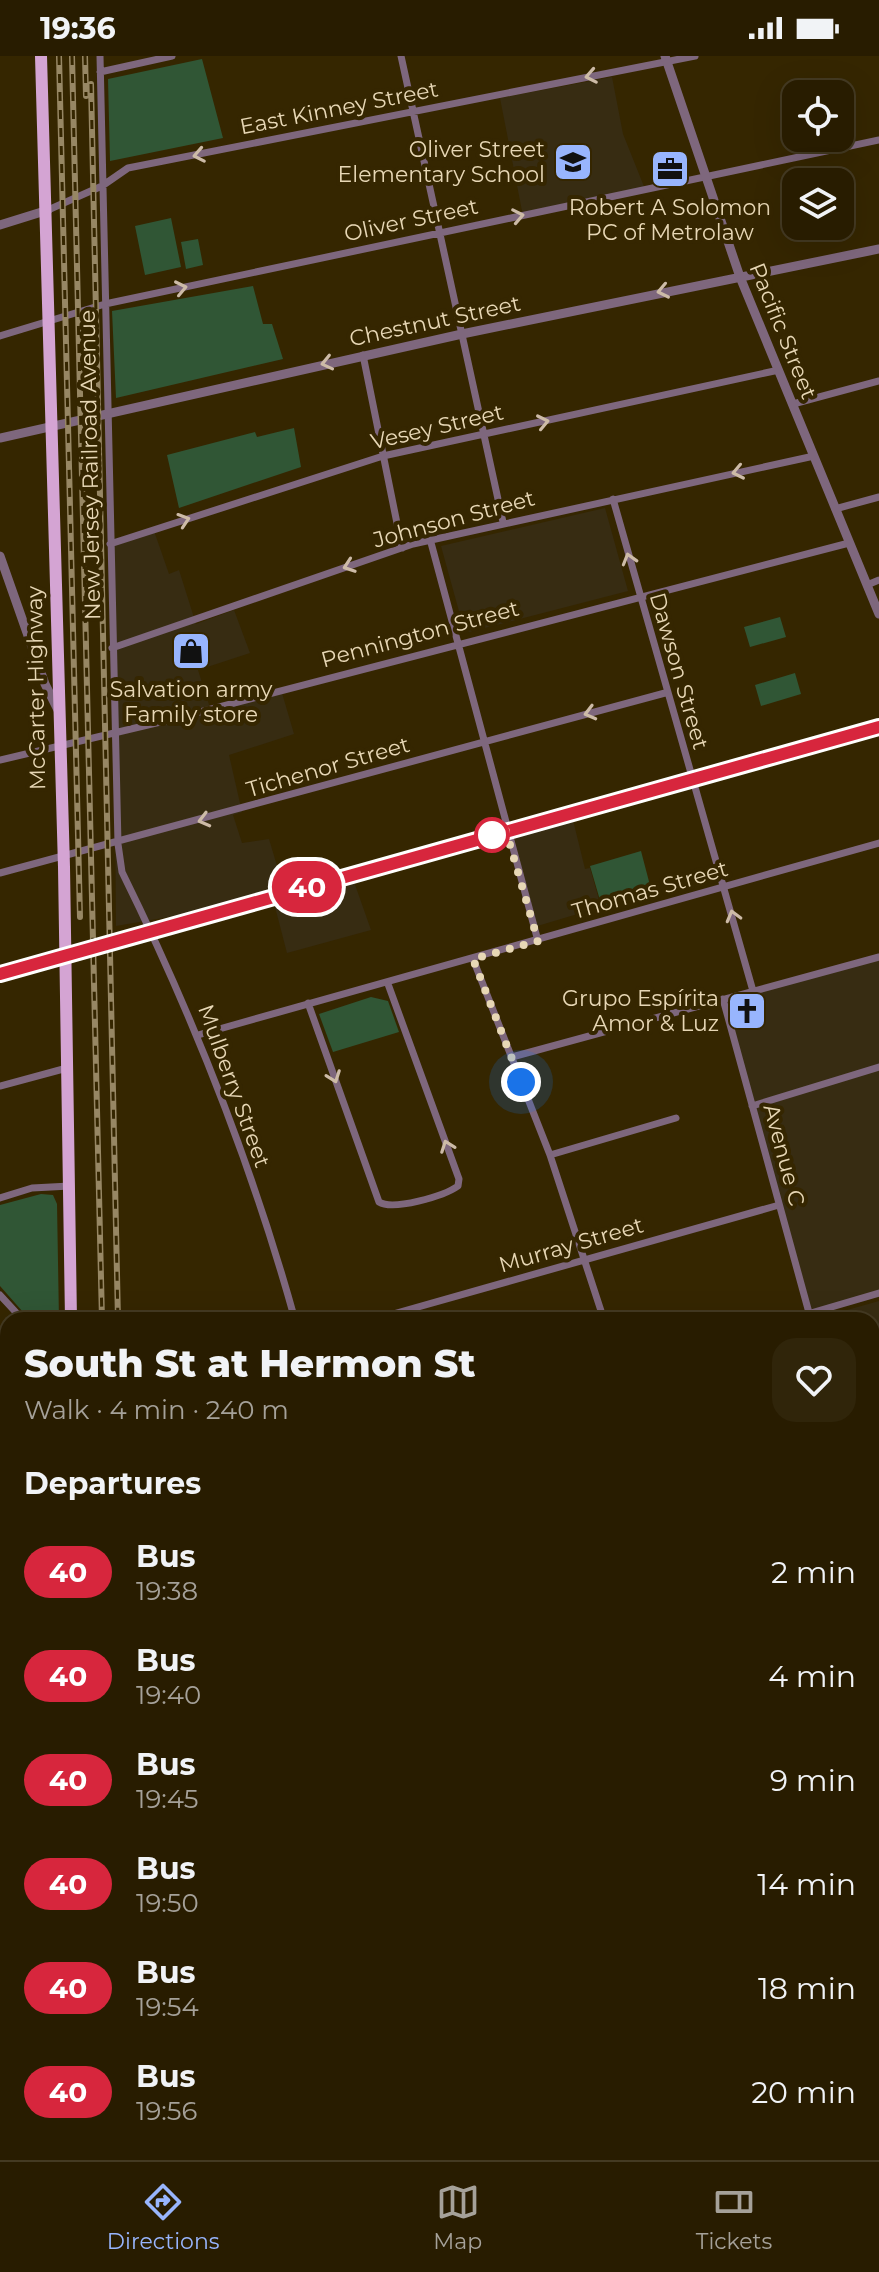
<!DOCTYPE html>
<meta charset="utf-8">
<style>
:root{--surface:#281c00;--page:#30250a;--text:#f1f3f6;--muted:#a5a199;--line:#443a22;--accent:#98b5fd}
body{margin:0;font-family:Montserrat,sans-serif;background:var(--page);color:var(--text);height:100vh;display:flex;flex-direction:column;font-size:30px;white-space:nowrap}
*{box-sizing:border-box;margin:0}
p{font-size:26px;color:var(--muted)}
.icon{flex:none;width:44px;height:44px;fill:none;stroke:currentColor;stroke-width:2;stroke-linecap:round;stroke-linejoin:round}
.map{position:relative;flex:1;overflow:hidden}
.drawer{position:absolute;left:0px;top:1256px;width:880px;height:848px;display:flex;flex-direction:column;background:var(--surface);border-radius:24px 24px 0 0;box-shadow:0 8px 32px #0002,0 0 0 2px var(--line)}
.drawer>*{flex:none}
.badge{padding:0 16px;border-radius:26px;font-size:28px;line-height:52px}
.buttons{position:absolute;left:782px;top:24px;display:grid;gap:16px}
.buttons a{display:grid;place-items:center;width:72px;height:72px;border-radius:16px;background:var(--surface);box-shadow:0 8px 32px #0002,0 0 0 2px var(--line);font-size:40px}
.you{position:absolute;width:40px;height:40px;margin:-20px;border:6px solid #fff;border-radius:50%;background:#1a73e8;box-shadow:0 0 0 12px #1a73e833}
.map>.badge{position:absolute;translate:-50% -50%;box-shadow:0 0 0 4px #fff}
h2{padding:0 24px;font-size:30px;line-height:72px}
.round{display:grid;place-items:center;flex:none;width:84px;height:84px;border-radius:24px;background:var(--page)}
.summary{display:flex;align-items:center;justify-content:space-between;height:136px;padding:0 24px}
h1{font-size:38px;font-weight:800;line-height:60px}
ul{padding:0;list-style:none}
li{display:flex;align-items:center;gap:24px;height:104px;padding:0 24px}
li div{flex:1}
li b{display:block;font-size:30px}
li em{font-style:normal}
li .badge{min-width:88px;font-weight:700;text-align:center}
.status{display:flex;justify-content:space-between;align-items:center;height:56px;padding:0 40px;background:var(--surface);direction:ltr}
.status svg{height:22px;fill:currentColor}
.menu{display:flex;justify-content:space-around;align-items:center;height:112px;border-top:2px solid var(--line);background:var(--surface);font-size:22px;color:var(--muted)}
.menu a{display:grid;justify-items:center;gap:4px}
.menu .on{color:var(--accent)}
.map>svg:first-child{display:block}
.built{fill:#372c12}
.green{fill:#305635}
.lines{fill:none;stroke-linecap:round;stroke-linejoin:round}
.minor{stroke:#7e677d;stroke-width:7}
.tertiary{stroke:#7e677d;stroke-width:9}
.secondary{stroke:#ae89ad;stroke-width:11}
.primary{stroke:#d4a4d3;stroke-width:12}
.motorway{stroke:#f6bdf5;stroke-width:14}
.rail-casing{stroke:#978764;stroke-width:6}
.rail{stroke:#352600;stroke-width:3;stroke-dasharray:9;stroke-linecap:butt}
.oneway{stroke:#cdbba7}
.line-casing{stroke:#fff;stroke-width:18}
.line{stroke:#d7263d;stroke-width:12}
.walk{stroke:#e7d7b5;stroke-width:8;stroke-dasharray:0 14.4}
.stop-dot{fill:#fff;stroke:#d7263d;stroke-width:4}
.labels{text-anchor:middle;dominant-baseline:central;stroke-width:8;stroke-linejoin:round;paint-order:stroke}
.street-label{font-size:22px;fill:#e7d7b5;stroke:#352600}
.poi-label{font-size:22px;fill:#e7d7b5;stroke:#352600;text-anchor:end}
</style>
<div class="status"><b>19:36</b><svg viewBox="0 0 49 12"><path d="M0 12V9h3v3zM5 12V6h3v6zM10 12V3h3v9zM15 12V0h3v12zM26 1h20v11H26zM47 4h2v5h-2z"/></svg></div>
<div class="map">
<svg width="879" height="2104" viewBox="0 0 879 2104">
<rect width="100%" height="100%" fill="#352600"/>
<path class="built" d="M 612,21 L 623,78 L 645,133 L 523,160 L 500,42 Z
M 605,452 L 628,535 L 465,577 L 441,490 Z
M 153,472 L 169,518 L 179,514 L 196,568 L 234,554 L 250,597 L 198,614 L 211,655 L 282,637 L 294,678 L 229,699 L 242,756 L 233,759 L 242,787 L 269,783 L 286,840 L 353,823 L 371,874 L 287,897 L 273,843 L 116,870 L 113,483 Z
M 572,760 L 585,813 L 590,812 L 601,851 L 534,871 L 513,775 Z
M 879,901 L 879,1237 L 809,1258 L 723,943 Z
M 879,1245 L 879,1332 L 872,1334 L 872,1264 L 823,1264 L 822,1261 Z
M 879,1354 L 879,1481 L 872,1454 L 872,1356 Z
M 879,1566 L 879,1814 L 872,1823 L 872,1568 Z
M 311,2096 L 642,2096 L 635,2104 L 314,2104 Z"/>
<path class="green" d="M 202,3 L 223,82 L 110,105 L 108,23 Z
M 171,162 L 181,211 L 145,219 L 135,170 Z
M 198,183 L 203,209 L 186,213 L 181,186 Z
M 253,230 L 263,268 L 272,268 L 283,303 L 116,342 L 112,255 Z
M 294,372 L 301,411 L 179,452 L 167,399 L 255,376 L 257,381 Z
M 780,561 L 786,581 L 750,591 L 744,571 Z
M 795,617 L 801,638 L 761,650 L 755,629 Z
M 641,795 L 652,837 L 602,851 L 590,810 Z
M 371,941 L 388,945 L 399,976 L 333,996 L 319,958 Z
M 41,1138 L 53,1139 L 57,1148 L 59,1264 L 30,1264 L 0,1230 L 0,1149 Z"/>
<g class="lines">
<path class="minor" d="M 100,0 L 118,788 L 122,816 C 193,960 252,1109 295,1264
M 401,0 L 503,466
M 100,16 L 172,0
M 48,154 L 102,130 L 128,112 L 695,0
M 0,280 L 105,248 L 879,84
M 363,299 L 402,492
M 793,348 L 879,325
M 613,443 L 753,935
M 835,453 L 879,441
M 430,483 L 538,885
M 110,488 L 383,400 L 779,314
M 867,529 L 879,524
M 112,592 L 413,488 L 814,400
M 0,704 L 173,663 L 849,487
M 0,817 L 665,637
M 473,903 L 550,1099 L 604,1264
M 723,943 L 811,1264
M 308,947 L 379,1146 C 393,1155 444,1140 458,1130 L 459,1123 L 388,928
M 198,979 L 879,787
M 512,1001 L 879,901
M 0,1030 L 67,1012
M 752,1050 L 879,1011
M 550,1099 L 676,1062
M 0,1142 L 32,1132 L 70,1130
M 0,1239 L 23,1264
M 372,1264 L 779,1149
M 787,1264 L 879,1237
M 872,1345 L 879,1343
M 0,1366 L 8,1364
M 872,1486 L 879,1511
M 872,1568 L 879,1566
M 145,2096 L 149,2104"/>
<path class="tertiary" d="M 665,0 L 740,221 L 879,558
M 0,169 L 48,154
M 0,382 L 462,278 L 879,193
M 0,500 L 45,628 L 58,654"/>
<path class="secondary" d="M 0,918 L 879,672"/>
<path class="primary" d="M 41,0 L 64,811 L 71,1264
M 0,1590 L 8,1587
M 0,1701 L 8,1699
M 0,1802 L 8,1805"/>
<path class="motorway" d="M 0,1886 L 8,1900
M 1,2009 L 4,2082 L 9,2104
M 68,2096 L 70,2104
M 94,2096 L 94,2104
M 33,2104 L 33,2096"/>
<defs>
<path id="rail" d="M 59,0 L 80,861
M 72,0 L 102,1264
M 85,0 L 86,40
M 91,28 L 118,1264
M 872,1873 L 879,1864
M 872,1963 L 879,1954
M 872,2056 L 879,2049
M 119,2096 L 120,2104
M 136,2096 L 137,2104
M 669,2104 L 676,2096
M 772,2104 L 778,2096
M 832,2104 L 840,2096"/>
</defs>
<use href="#rail" class="rail-casing"/>
<use href="#rail" class="rail"/>
</g>
<defs><path id="oneway-chevron" d="M-2-3.5L2.5 0L-2 3.5" fill="none" stroke-width="1.6" stroke-linecap="round" stroke-linejoin="round" transform="scale(2)"/></defs>
<g class="oneway">
<use href="#oneway-chevron" transform="translate(591 20) rotate(169)"/>
<use href="#oneway-chevron" transform="translate(199 99) rotate(169)"/>
<use href="#oneway-chevron" transform="translate(518 160) rotate(-11)"/>
<use href="#oneway-chevron" transform="translate(181 232) rotate(-12)"/>
<use href="#oneway-chevron" transform="translate(663 235) rotate(168)"/>
<use href="#oneway-chevron" transform="translate(327 307) rotate(167)"/>
<use href="#oneway-chevron" transform="translate(543 366) rotate(-12)"/>
<use href="#oneway-chevron" transform="translate(738 416) rotate(168)"/>
<use href="#oneway-chevron" transform="translate(184 464) rotate(-18)"/>
<use href="#oneway-chevron" transform="translate(629 503) rotate(-106)"/>
<use href="#oneway-chevron" transform="translate(349 510) rotate(161)"/>
<use href="#oneway-chevron" transform="translate(590 657) rotate(165)"/>
<use href="#oneway-chevron" transform="translate(204 764) rotate(165)"/>
<use href="#oneway-chevron" transform="translate(733 860) rotate(-105)"/>
<use href="#oneway-chevron" transform="translate(334 1021) rotate(70)"/>
<use href="#oneway-chevron" transform="translate(447 1090) rotate(-110)"/>
</g>
<g class="lines">
<defs>
<path id="line" d="M 0,918 L 879,671"/>
</defs>
<use href="#line" class="line-casing"/>
<use href="#line" class="line"/>
<path class="walk" d="M 492,779 L 506,775 L 538,885 L 473,903 L 521,1026"/>
</g>
<defs>
<symbol id="school-square" viewBox="-11 -11 22 22"><rect x="-9" y="-9" width="18" height="18" rx="4" fill="#98b5fd" stroke="#352600"/><path d="M0-5L7-2L0 1L-7-2ZM-4 1L0 2.5L4 1V4Q0 6-4 4Z" fill="#111"/></symbol>
<symbol id="office-square" viewBox="-11 -11 22 22"><rect x="-9" y="-9" width="18" height="18" rx="4" fill="#98b5fd" stroke="#352600"/><path d="M-6-3h4V-5.5h4V-3h4V5H-6ZM-1-4.5V-3h2v-1.5ZM-6 0V1H6V0Z" fill="#111"/></symbol>
<symbol id="shop-square" viewBox="-11 -11 22 22"><rect x="-9" y="-9" width="18" height="18" rx="4" fill="#98b5fd" stroke="#352600"/><path d="M-5-2.5h2.3a2.7 3.5 0 0 1 5.4 0H5L5.5 6h-11ZM-1.5-2.5h3a1.5 2.3 0 0 0-3 0Z" fill="#111"/></symbol>
<symbol id="church-square" viewBox="-11 -11 22 22"><rect x="-9" y="-9" width="18" height="18" rx="4" fill="#98b5fd" stroke="#352600"/><path d="M-1.2-6h2.4v3.5h3.3v2.4h-3.3V6h-2.4V-.1h-3.3v-2.4h3.3Z" fill="#111"/></symbol>
</defs>
<g fill-rule="evenodd">
<use href="#school-square" x="551" y="84" width="44" height="44"/>
<use href="#office-square" x="648" y="91" width="44" height="44"/>
<use href="#shop-square" x="169" y="573" width="44" height="44"/>
<use href="#church-square" x="725" y="933" width="44" height="44"/>
</g>
<circle class="stop-dot" cx="492" cy="779" r="16"/>
<g class="labels">
<g class="street-label">
<text transform="translate(339 52) rotate(-11)">East Kinney Street</text>
<text transform="translate(411 164) rotate(-12)">Oliver Street</text>
<text transform="translate(435 265) rotate(-12)">Chestnut Street</text>
<text transform="translate(783 275) rotate(68)">Pacific Street</text>
<text transform="translate(437 371) rotate(-13)">Vesey Street</text>
<text transform="translate(90 409) rotate(-91)">New Jersey Railroad Avenue</text>
<text transform="translate(454 463) rotate(-15)">Johnson Street</text>
<text transform="translate(420 578) rotate(-15)">Pennington Street</text>
<text transform="translate(679 615) rotate(74)">Dawson Street</text>
<text transform="translate(36 632) rotate(-91)">McCarter Highway</text>
<text transform="translate(328 711) rotate(-16)">Tichenor Street</text>
<text transform="translate(650 834) rotate(-16)">Thomas Street</text>
<text transform="translate(234 1030) rotate(70)">Mulberry Street</text>
<text transform="translate(784 1099) rotate(75)">Avenue C</text>
<text transform="translate(571 1189) rotate(-16)">Murray Street</text>
</g>
<g class="poi-label">
<text x="545" y="93">Oliver Street<tspan x="545" dy="25">Elementary School</tspan></text>
<text x="670" y="151" text-anchor="middle">Robert A Solomon<tspan x="670" dy="25">PC of Metrolaw</tspan></text>
<text x="191" y="633" text-anchor="middle">Salvation army<tspan x="191" dy="25">Family store</tspan></text>
<text x="719" y="942">Grupo Espírita<tspan x="719" dy="25">Amor &amp; Luz</tspan></text>
</g>
</g>
</svg>
<div class="buttons">
<a><svg class="icon" aria-label="locate" viewBox="0 0 24 24"><circle cx="12" cy="12" r="6"/><path d="M12 2v4M12 18v4M2 12h4M18 12h4"/></svg></a>
<a><svg class="icon" aria-label="layers" viewBox="0 0 24 24"><path d="M12 4l9 5-9 5-9-5zM3 14l9 5 9-5"/></svg></a>
</div>
<div class="you" style="left:521px;top:1026px"></div>
<b class="badge" style="left:307px;top:831px;background:#d7263d;color:#fff">40</b>
<section class="drawer">
<div class="summary"><div><h1>South St at Hermon St</h1><p>Walk · 4 min · 240 m</p></div><a class="round"><svg class="icon" aria-label="heart" viewBox="0 0 24 24"><path d="M12 20l-8-8c-3-5 5-10 8-4 3-6 11-1 8 4z"/></svg></a></div>
<h2>Departures</h2>
<ul>
<li><span class="badge" style="background:#d7263d;color:#fff">40</span><div><b>Bus</b><p>19:38</p></div><em>2 min</em></li>
<li><span class="badge" style="background:#d7263d;color:#fff">40</span><div><b>Bus</b><p>19:40</p></div><em>4 min</em></li>
<li><span class="badge" style="background:#d7263d;color:#fff">40</span><div><b>Bus</b><p>19:45</p></div><em>9 min</em></li>
<li><span class="badge" style="background:#d7263d;color:#fff">40</span><div><b>Bus</b><p>19:50</p></div><em>14 min</em></li>
<li><span class="badge" style="background:#d7263d;color:#fff">40</span><div><b>Bus</b><p>19:54</p></div><em>18 min</em></li>
<li><span class="badge" style="background:#d7263d;color:#fff">40</span><div><b>Bus</b><p>19:56</p></div><em>20 min</em></li>
</ul>
</section>
</div>
<nav class="menu">
<a class="on"><svg class="icon" aria-label="directions" viewBox="0 0 24 24"><path d="M12 3l9 9-9 9-9-9zM9 14v-3h6M13 9l2 2-2 2"/></svg>Directions</a>
<a><svg class="icon" aria-label="map" viewBox="0 0 24 24"><path d="M3 6l6-2 6 2 6-2v14l-6 2-6-2-6 2zM9 4v14M15 6v14"/></svg>Map</a>
<a><svg class="icon" aria-label="tickets" viewBox="0 0 24 24"><path d="M3 7h18v10H3zM15 7v10"/></svg>Tickets</a>
</nav>
